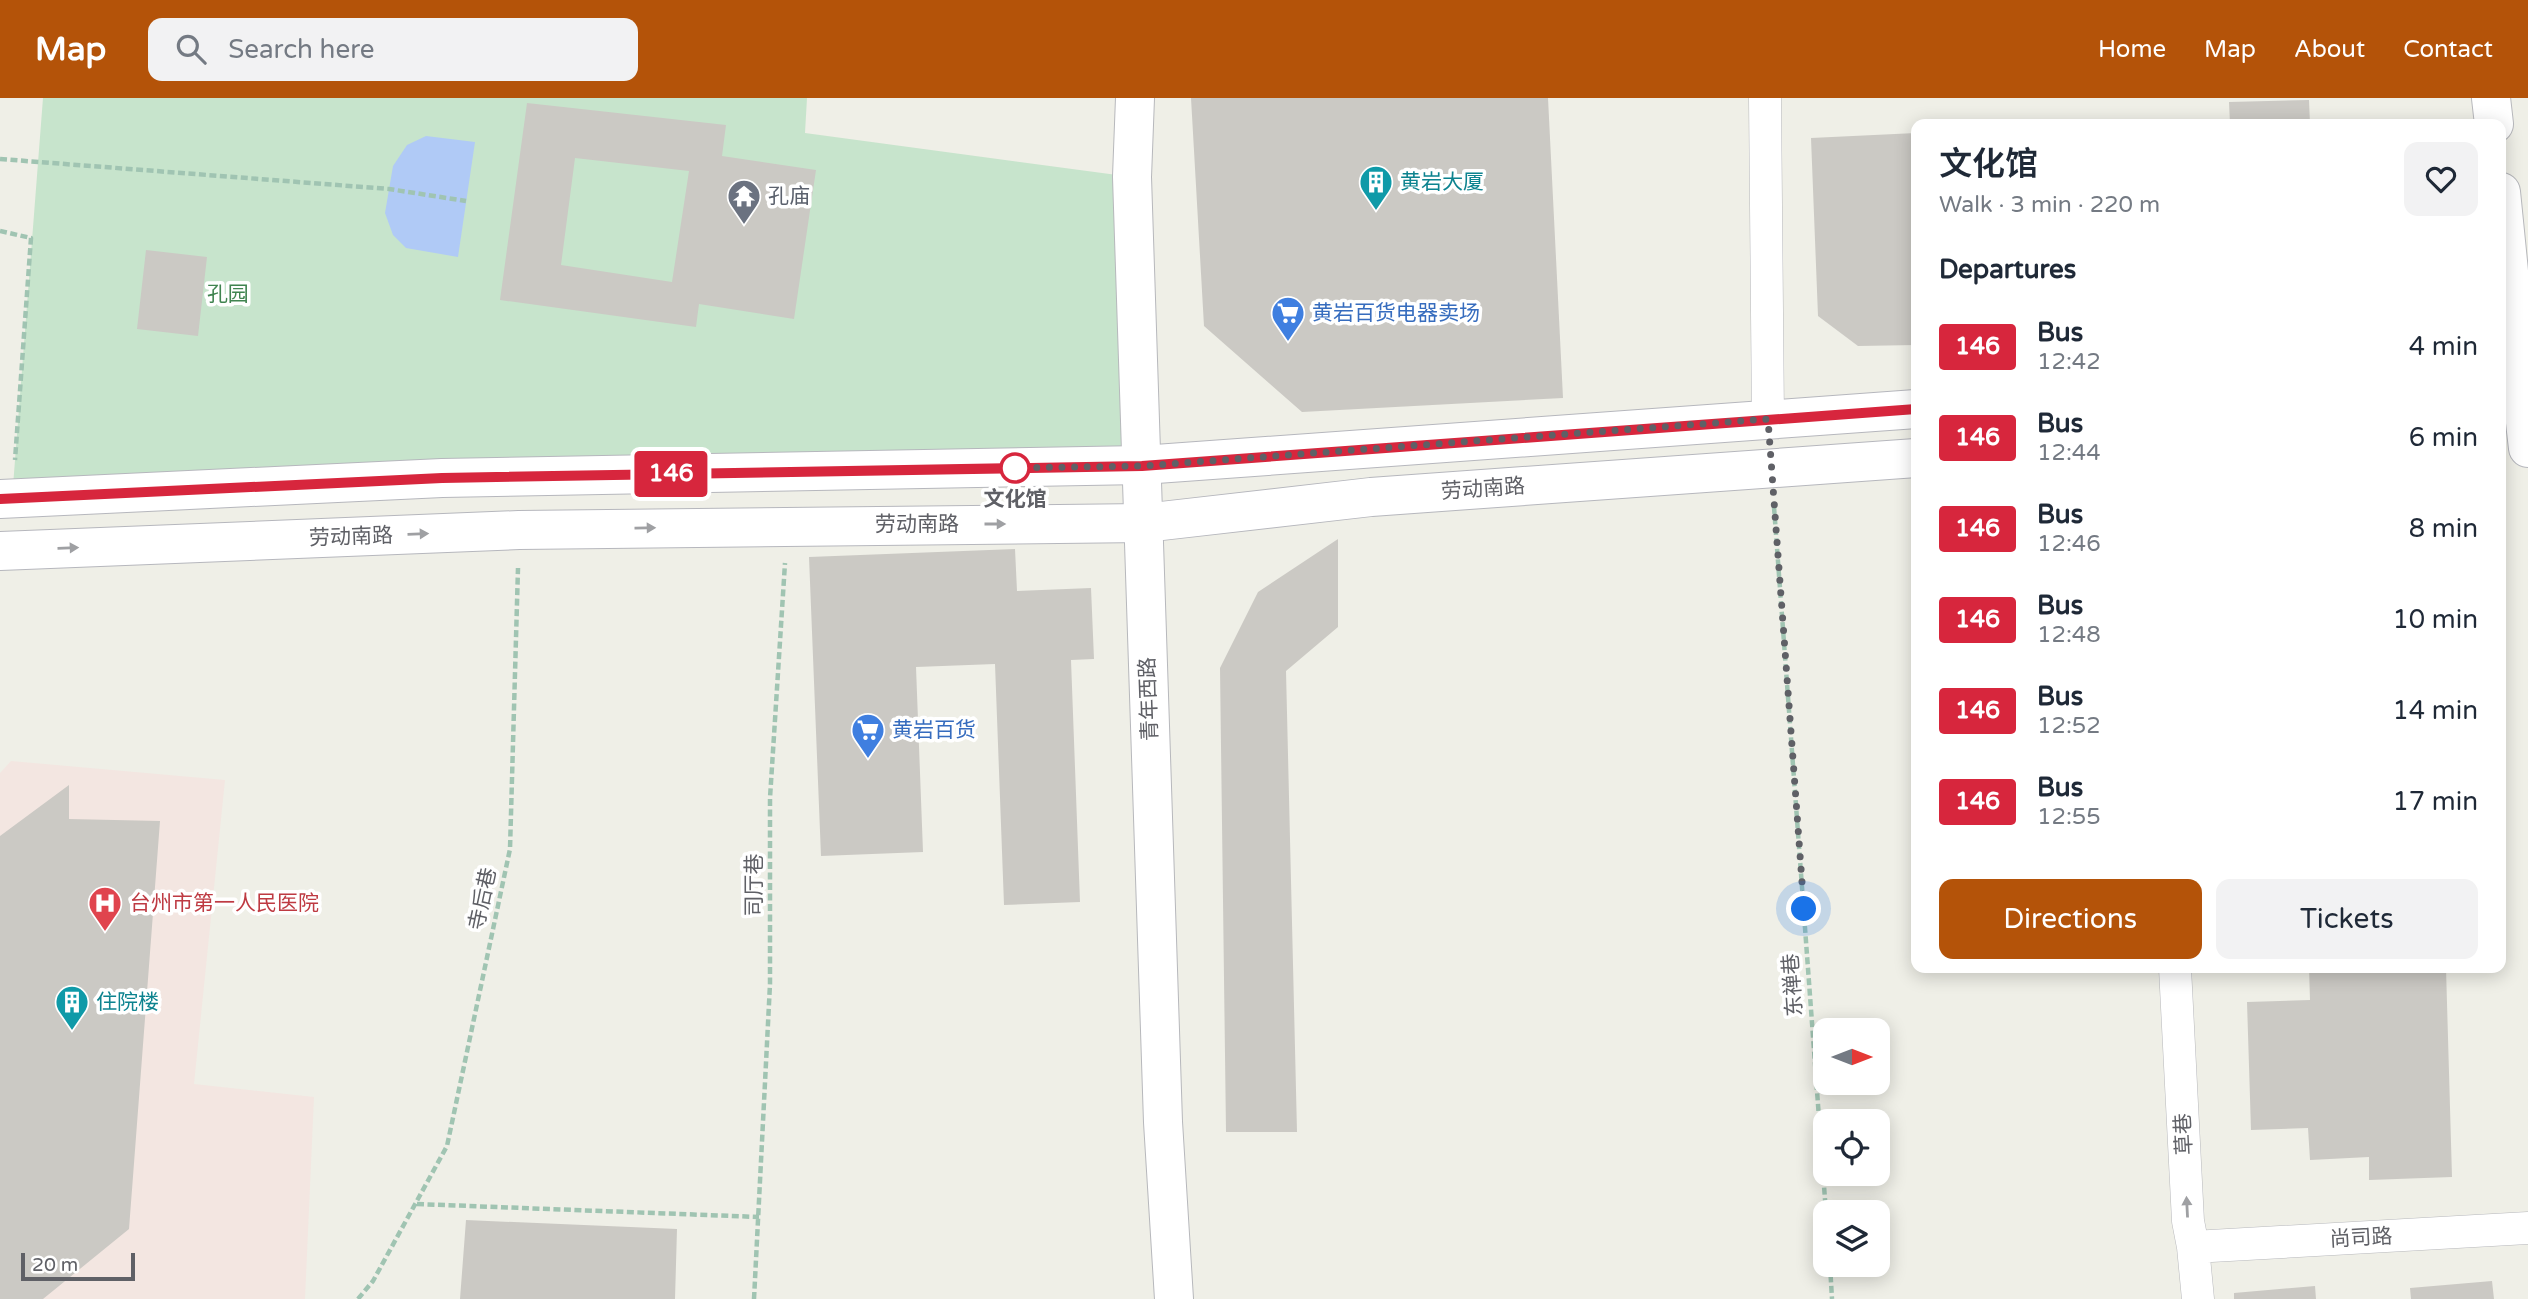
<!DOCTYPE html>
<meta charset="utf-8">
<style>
:root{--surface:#fff;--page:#f2f2f3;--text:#1f2937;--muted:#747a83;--accent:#b45309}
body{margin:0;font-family:"Varela Round","Noto Sans SC",sans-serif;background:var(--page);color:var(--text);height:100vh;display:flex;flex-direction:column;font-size:26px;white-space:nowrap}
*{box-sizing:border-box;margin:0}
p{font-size:23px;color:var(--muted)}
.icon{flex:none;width:38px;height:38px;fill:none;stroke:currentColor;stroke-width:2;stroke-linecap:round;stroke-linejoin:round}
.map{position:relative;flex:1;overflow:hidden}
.panel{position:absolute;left:1911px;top:21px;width:595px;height:854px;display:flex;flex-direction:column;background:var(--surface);border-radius:14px;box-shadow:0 4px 18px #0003}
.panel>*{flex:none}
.badge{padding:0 14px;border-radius:5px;font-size:24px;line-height:46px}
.needle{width:46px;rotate:90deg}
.tools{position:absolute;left:1813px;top:920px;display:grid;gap:14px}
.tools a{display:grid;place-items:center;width:77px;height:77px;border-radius:14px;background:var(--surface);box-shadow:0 4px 18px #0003;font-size:35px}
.scale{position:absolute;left:21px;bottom:18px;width:114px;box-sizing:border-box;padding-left:7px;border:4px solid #5f6066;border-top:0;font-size:19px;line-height:24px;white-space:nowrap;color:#5f6066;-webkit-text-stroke:5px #fff;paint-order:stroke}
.you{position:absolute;width:35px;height:35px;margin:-18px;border:5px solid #fff;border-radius:50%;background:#1a73e8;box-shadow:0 0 0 10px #1a73e833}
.map>.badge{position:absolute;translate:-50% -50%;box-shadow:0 0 0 4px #fff}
h2{padding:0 28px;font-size:26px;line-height:63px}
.round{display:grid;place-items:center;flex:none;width:74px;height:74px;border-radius:14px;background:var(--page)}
.overview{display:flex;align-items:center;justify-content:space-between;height:119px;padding:0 28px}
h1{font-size:33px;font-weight:600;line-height:52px}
.action{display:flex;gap:14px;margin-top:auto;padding:14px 28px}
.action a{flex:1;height:80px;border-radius:14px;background:var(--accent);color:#fff;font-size:28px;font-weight:600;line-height:80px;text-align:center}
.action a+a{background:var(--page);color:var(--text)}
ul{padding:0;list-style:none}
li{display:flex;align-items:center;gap:21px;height:91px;padding:0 28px}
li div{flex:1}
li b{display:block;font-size:26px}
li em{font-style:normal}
li .badge{min-width:77px;font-weight:700;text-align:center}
header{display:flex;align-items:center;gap:42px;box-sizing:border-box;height:98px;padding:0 35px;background:var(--accent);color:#fff}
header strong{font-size:33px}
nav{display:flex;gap:38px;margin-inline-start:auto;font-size:24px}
.search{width:490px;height:63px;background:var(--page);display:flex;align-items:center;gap:18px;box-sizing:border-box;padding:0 24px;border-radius:14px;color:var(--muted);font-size:26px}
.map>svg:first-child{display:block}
.medical{fill:#f3e6e1}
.green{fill:#c7e4cc}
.water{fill:#b0caf6}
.building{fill:#cbc9c4;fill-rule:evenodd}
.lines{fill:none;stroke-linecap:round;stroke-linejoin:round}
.minor-casing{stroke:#b7b8bc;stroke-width:33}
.tertiary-casing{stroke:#b7b8bc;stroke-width:40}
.secondary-casing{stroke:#b6b7bd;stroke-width:40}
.path{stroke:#a0c4b2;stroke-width:4.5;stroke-dasharray:7 3.5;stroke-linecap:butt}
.minor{stroke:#fff;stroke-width:32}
.tertiary{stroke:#fff;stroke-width:38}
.secondary{stroke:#fff;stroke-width:38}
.oneway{fill:#9fa0a3}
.line-casing{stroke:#fff;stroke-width:16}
.line{stroke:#d7263d;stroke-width:10}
.walk{stroke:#5f6066;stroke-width:7;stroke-dasharray:0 12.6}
.stop-dot{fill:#fff;stroke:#d7263d;stroke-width:3.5}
.labels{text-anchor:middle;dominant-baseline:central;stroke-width:7;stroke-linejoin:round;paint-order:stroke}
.culture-label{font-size:21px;fill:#0d838f;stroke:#fff;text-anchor:start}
.worship-label{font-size:21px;fill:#5b616d;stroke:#fff;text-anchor:start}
.park-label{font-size:21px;fill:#408450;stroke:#fff}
.shop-label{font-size:21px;fill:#366cbe;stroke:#fff;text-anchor:start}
.street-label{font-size:21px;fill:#5f6066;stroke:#fff}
.stop-label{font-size:21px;font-weight:bold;fill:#5f6066;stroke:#fff}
.health-label{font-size:21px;fill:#be3a42;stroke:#fff;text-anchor:start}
</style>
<header>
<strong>Map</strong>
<div class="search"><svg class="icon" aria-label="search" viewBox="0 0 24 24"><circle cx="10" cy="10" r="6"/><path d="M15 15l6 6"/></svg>Search here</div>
<nav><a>Home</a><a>Map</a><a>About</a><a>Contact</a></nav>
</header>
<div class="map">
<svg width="2528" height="1201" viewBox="0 0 2528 1201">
<rect width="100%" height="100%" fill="#efefe7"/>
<path class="medical" d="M 11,663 L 225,682 L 194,986 L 314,999 L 305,1201 L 0,1201 L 0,675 Z"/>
<path class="green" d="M 43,0 L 807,0 L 805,35 L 1132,79 L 1142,367 L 12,401 Z"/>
<path class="water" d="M 426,38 L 475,44 L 458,159 L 406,150 L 393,137 L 385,115 L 393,68 L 407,47 Z"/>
<path class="building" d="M 1191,0 L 1548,0 L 1563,300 L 1302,314 L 1204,228 Z
M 2309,2 L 2310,26 L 2230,26 L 2229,4 Z
M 527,5 L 726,27 L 722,58 L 816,72 L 794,221 L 699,206 L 696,229 L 500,202 ZM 575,60 L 689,73 L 672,184 L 561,167 Z
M 1916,35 L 1916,247 L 1858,248 L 1818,218 L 1811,40 Z
M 146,152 L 207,159 L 198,238 L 137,231 Z
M 1338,441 L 1338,529 L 1286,573 L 1297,1034 L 1226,1034 L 1220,570 L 1258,494 Z
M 1015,451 L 1017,493 L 1091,490 L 1094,561 L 1071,562 L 1080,804 L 1004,807 L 995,566 L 916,569 L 923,754 L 821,758 L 809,459 Z
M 69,687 L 69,721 L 160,723 L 129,1131 L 43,1201 L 0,1201 L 0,738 Z
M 2309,870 L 2446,870 L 2452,1079 L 2369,1082 L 2369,1059 L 2310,1062 L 2308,1030 L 2251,1032 L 2247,904 L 2310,902 Z
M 466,1122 L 677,1131 L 675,1201 L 460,1201 Z
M 2492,1183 L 2494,1201 L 2411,1201 L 2410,1190 Z
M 2315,1188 L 2316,1201 L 2234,1201 L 2234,1195 Z"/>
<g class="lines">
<defs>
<path id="minor" d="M 1765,0 L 1768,321
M 2175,870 L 2188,1123 L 2193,1149 L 2198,1201
M 2193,1149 L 2528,1130"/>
<path id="tertiary" d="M 1135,0 L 1132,79 L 1163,1024 L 1174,1201
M 2491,0 L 2494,26
M 2501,94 L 2518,263"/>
<path id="secondary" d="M 2518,263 L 2528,350
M 0,401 L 442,380 L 1142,367 L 1916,311
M 0,453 L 519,432 L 1144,425 L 1371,399 L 1916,360"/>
</defs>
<use href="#minor" class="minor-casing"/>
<use href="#tertiary" class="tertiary-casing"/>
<use href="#secondary" class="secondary-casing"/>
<path class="path" d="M 0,61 L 389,91 L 466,103
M 0,133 L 31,140 L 15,362
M 1774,409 L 1826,1115
M 417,1106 L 759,1119
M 1830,1167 L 1832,1201
M 358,1201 L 373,1183 L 447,1048 L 510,751 L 518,470
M 754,1201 L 770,886 L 770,700 L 785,465"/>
<use href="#minor" class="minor"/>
<use href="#tertiary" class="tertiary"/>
<use href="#secondary" class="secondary"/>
</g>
<defs><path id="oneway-solid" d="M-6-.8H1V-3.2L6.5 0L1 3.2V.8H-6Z" transform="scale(1.75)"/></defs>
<g class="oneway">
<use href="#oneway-solid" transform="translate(995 426)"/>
<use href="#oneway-solid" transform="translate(645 430) rotate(-1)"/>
<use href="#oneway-solid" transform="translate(418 436) rotate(-2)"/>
<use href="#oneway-solid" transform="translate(68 450) rotate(-2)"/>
<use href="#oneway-solid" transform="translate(2187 1109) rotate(-93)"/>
</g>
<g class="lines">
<defs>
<path id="line" d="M 0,401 L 442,380 L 1142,368 L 1916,311"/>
</defs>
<use href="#line" class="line-casing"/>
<use href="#line" class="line"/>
<path class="walk" d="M 1015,370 L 1007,370 L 1142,368 L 1768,321 L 1804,811"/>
</g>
<defs>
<symbol id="building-pin" viewBox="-11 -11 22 30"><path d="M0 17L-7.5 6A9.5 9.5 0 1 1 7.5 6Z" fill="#0f9aa8" stroke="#fff"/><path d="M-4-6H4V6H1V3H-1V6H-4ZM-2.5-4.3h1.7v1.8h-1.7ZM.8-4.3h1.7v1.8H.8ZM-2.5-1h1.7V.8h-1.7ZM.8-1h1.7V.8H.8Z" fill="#fff"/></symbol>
<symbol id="temple-pin" viewBox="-11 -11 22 30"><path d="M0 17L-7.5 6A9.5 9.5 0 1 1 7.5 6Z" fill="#6b7280" stroke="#fff"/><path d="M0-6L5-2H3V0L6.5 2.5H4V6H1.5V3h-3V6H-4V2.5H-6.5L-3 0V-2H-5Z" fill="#fff"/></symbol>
<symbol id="supermarket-pin" viewBox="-11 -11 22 30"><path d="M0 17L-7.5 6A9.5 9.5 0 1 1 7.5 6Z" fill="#3f7fe0" stroke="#fff"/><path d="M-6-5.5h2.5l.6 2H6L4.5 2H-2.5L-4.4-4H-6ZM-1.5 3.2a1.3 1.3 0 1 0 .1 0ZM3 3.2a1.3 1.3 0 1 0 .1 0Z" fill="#fff"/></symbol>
<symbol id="hospital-pin" viewBox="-11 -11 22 30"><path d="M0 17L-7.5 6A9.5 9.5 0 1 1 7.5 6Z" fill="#e0444e" stroke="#fff"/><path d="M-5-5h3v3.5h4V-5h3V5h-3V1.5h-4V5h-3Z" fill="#fff"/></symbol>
</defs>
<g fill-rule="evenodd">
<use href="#building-pin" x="1357" y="65" width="38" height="52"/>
<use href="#temple-pin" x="725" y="79" width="38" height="52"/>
<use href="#supermarket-pin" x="1269" y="196" width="38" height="52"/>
<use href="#supermarket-pin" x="849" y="613" width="38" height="52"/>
<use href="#hospital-pin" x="86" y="786" width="38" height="52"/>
<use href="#building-pin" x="53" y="885" width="38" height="52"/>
</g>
<circle class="stop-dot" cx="1015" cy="370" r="14"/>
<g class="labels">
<g class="culture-label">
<text x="1400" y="84">黄岩大厦</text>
<text x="96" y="904">住院楼</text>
</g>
<g class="worship-label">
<text x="768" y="98">孔庙</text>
</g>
<g class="park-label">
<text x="228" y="196">孔园</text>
</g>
<g class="shop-label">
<text x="1312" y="215">黄岩百货电器卖场</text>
<text x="892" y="632">黄岩百货</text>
</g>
<g class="street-label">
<text transform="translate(1483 391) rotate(-4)">劳动南路</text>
<text x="917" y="426">劳动南路</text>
<text transform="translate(351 439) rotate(-2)">劳动南路</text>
<text transform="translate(1149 601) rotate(-92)">青年西路</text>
<text transform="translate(754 787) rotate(-90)">司厅巷</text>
<text transform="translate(483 801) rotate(-78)">寺后巷</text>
<text transform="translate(1793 887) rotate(-94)">东禅巷</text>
<text transform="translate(2184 1036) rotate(-93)">草巷</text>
<text transform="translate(2361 1140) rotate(-3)">尚司路</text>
</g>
<g class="stop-label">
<text x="1015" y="401">文化馆</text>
</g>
<g class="health-label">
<text x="130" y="805">台州市第一人民医院</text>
</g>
</g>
</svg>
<div class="tools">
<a><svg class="needle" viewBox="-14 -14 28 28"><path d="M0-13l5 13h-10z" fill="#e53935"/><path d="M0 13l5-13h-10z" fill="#747a83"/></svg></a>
<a><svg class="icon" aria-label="locate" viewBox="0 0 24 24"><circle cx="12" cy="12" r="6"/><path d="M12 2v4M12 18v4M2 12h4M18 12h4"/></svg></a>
<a><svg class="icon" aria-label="layers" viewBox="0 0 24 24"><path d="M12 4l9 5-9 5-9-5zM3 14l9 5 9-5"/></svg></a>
</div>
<div class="scale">20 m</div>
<div class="you" style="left:1804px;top:811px"></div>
<b class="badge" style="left:671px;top:376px;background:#d7263d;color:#fff">146</b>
<section class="panel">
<div class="overview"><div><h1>文化馆</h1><p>Walk · 3 min · 220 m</p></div><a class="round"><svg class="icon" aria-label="heart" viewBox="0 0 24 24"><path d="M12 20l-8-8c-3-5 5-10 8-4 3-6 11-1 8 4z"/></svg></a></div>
<h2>Departures</h2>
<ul>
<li><span class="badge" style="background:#d7263d;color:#fff">146</span><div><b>Bus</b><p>12:42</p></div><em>4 min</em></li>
<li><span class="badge" style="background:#d7263d;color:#fff">146</span><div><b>Bus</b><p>12:44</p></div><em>6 min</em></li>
<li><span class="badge" style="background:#d7263d;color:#fff">146</span><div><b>Bus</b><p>12:46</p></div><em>8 min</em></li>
<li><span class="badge" style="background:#d7263d;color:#fff">146</span><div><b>Bus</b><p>12:48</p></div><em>10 min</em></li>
<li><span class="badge" style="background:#d7263d;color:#fff">146</span><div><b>Bus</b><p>12:52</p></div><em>14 min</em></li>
<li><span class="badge" style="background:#d7263d;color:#fff">146</span><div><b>Bus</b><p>12:55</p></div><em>17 min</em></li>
</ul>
<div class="action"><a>Directions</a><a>Tickets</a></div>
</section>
</div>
